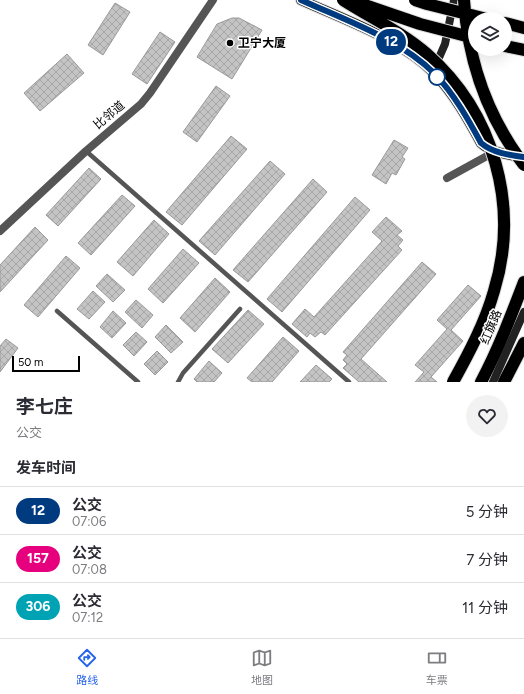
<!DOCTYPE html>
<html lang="zh">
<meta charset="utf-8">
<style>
:root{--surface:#fff;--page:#f2f2f3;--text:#2b2b33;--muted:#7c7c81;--line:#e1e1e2;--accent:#2563eb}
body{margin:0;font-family:Figtree,"Noto Sans SC",sans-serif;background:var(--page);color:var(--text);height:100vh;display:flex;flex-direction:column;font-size:15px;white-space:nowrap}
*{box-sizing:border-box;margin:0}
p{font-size:13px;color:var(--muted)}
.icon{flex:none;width:22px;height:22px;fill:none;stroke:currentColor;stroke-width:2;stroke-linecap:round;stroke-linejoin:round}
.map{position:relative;height:382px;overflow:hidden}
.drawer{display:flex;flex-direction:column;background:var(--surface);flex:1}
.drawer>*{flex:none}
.badge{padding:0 8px;border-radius:13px;font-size:14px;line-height:26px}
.tools{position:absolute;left:468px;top:12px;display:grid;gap:8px}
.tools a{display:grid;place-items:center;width:44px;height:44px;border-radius:50%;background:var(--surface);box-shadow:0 4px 16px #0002;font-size:20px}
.scale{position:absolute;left:12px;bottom:10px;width:68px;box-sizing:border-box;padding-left:4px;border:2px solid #000;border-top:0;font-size:11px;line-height:14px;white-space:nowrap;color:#000;-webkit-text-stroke:3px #fff;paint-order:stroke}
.map>.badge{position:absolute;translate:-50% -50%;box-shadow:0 0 0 2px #fff}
h2{padding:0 16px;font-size:15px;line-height:36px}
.round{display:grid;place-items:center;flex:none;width:42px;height:42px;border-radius:21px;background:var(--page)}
.headline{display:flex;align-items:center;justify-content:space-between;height:68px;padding:0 16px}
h1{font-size:19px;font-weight:700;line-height:30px}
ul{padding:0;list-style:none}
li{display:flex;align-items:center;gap:12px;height:48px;padding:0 16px;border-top:1px solid var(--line)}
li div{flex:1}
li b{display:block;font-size:15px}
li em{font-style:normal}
li .badge{min-width:44px;font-weight:700;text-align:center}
.dock{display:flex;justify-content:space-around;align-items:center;height:56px;border-top:1px solid var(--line);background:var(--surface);font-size:11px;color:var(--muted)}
.dock a{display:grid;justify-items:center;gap:2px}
.dock .selected{color:var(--accent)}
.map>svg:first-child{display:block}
.building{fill:url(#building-cross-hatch);stroke:#999}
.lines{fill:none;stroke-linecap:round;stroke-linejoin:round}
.primary-casing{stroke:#dbdbdb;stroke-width:12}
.highway-casing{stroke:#dbdbdb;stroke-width:14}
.lane{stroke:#555;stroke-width:4.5}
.street{stroke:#555;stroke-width:8}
.secondary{stroke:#222;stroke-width:8}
.primary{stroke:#000;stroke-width:10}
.highway{stroke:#000;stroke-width:12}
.highway-bridge-casing{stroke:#dbdbdb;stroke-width:14;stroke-linecap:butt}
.highway-bridge{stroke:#000;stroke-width:12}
.line-casing{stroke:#fff;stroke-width:9}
.line{stroke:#003b80;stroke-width:6}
.poi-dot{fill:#000;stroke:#fff;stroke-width:1.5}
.stop-dot{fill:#fff;stroke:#003b80;stroke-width:2}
.labels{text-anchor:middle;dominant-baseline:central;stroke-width:3;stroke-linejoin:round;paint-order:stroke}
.poi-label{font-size:12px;font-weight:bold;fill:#000;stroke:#fff;text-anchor:start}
.street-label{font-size:12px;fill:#000;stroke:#fff}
</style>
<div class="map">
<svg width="524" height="382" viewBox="0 0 524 382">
<defs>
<pattern id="building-cross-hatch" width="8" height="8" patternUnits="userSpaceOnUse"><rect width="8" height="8" fill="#c4c4c4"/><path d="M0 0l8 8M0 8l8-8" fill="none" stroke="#a7a7a7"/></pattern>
</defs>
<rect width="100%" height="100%" fill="#fff"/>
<path class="building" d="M 115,3 L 130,12 L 103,55 L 88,45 Z
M 232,18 L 239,18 L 262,30 L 232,79 L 197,57 L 217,24 Z
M 160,32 L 175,42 L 147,84 L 132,74 Z
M 67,54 L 84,73 L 40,111 L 24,93 Z
M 216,86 L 230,96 L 197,142 L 183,132 Z
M 231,136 L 247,149 L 182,225 L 166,212 Z
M 394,140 L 408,148 L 402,157 L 405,159 L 396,175 L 392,173 L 386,184 L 372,175 Z
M 270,161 L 285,174 L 215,255 L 199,241 Z
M 89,168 L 101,179 L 58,226 L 46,215 Z
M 313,179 L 327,192 L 248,282 L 233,270 Z
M 122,195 L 135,206 L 91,255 L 78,243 Z
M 355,197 L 370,210 L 282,312 L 267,299 Z
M 386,217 L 402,231 L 397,235 L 403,240 L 398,246 L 402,250 L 325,335 L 321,332 L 315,337 L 310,333 L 307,337 L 292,324 L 305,309 L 314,317 L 382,241 L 372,232 Z
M 154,220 L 169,234 L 133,276 L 117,262 Z
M 35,227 L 48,240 L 0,292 L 0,265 Z
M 183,249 L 199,263 L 163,303 L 148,289 Z
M 66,256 L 80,268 L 38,317 L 24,305 Z
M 422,262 L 436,274 L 361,359 L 387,382 L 359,382 L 343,368 L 347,364 L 343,360 L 347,355 L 343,352 Z
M 107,274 L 125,290 L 113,302 L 96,286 Z
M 215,278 L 230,292 L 195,332 L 180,318 Z
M 468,285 L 481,296 L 451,330 L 463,341 L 431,377 L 437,382 L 415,382 L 424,372 L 415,365 L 447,329 L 437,320 Z
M 93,291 L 105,302 L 89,319 L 77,309 Z
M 136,300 L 153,315 L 142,328 L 125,312 Z
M 248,310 L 264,324 L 228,363 L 212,349 Z
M 113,311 L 126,323 L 112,338 L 100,327 Z
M 166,325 L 183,342 L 171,353 L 155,337 Z
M 136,332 L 147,342 L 134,356 L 123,345 Z
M 283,337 L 299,351 L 272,382 L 252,382 L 247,378 Z
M 6,339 L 18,348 L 0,372 L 0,346 Z
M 157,351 L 168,362 L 155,375 L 144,364 Z
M 209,361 L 222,373 L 214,382 L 197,382 L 194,379 Z
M 316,365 L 332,379 L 329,382 L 300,382 Z"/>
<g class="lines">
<defs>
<path id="primary" d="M 301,0 C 345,20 401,39 435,74 C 454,94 468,119 481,143 C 492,153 507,154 521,157"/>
<path id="highway" d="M 505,23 L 524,28
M 505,46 L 524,50
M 481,382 C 498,350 511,316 524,282
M 504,382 L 524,343"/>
</defs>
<use href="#primary" class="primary-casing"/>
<use href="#highway" class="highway-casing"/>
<path class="lane" d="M 86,151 L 349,382
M 57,311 L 138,382
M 178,382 L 183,373 L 240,309"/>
<path class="street" d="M 447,178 L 487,156
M 0,231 L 86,151 L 141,104 L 150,93 L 213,0"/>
<path class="secondary" d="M 432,63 L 438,60 L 445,44 L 454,0
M 493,382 L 524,312"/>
<use href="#primary" class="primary"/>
<use href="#highway" class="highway"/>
<defs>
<path id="highway-bridge" d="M 343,0 C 371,18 402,32 427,54 C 494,113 520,206 494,291 C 485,323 469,353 453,382
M 415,0 L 427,4 L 487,19
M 464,0 C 468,61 487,116 524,165
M 356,2 L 420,24 L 474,38"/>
</defs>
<use href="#highway-bridge" class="highway-bridge-casing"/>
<use href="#highway-bridge" class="highway-bridge"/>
</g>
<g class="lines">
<defs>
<path id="line" d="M 301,0 C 345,20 400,39 435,74 C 454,94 468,119 481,143 C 493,153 509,155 524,157"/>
</defs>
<use href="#line" class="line-casing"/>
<use href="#line" class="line"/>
</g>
<circle class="poi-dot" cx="230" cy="43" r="4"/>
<circle class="stop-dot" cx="437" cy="77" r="8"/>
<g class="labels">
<g class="poi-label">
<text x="238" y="43">卫宁大厦</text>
</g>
<g class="street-label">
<text transform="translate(109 115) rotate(-40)">比邻道</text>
<text transform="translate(491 327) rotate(-67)">红旗路</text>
</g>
</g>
</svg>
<div class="tools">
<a><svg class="icon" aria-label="layers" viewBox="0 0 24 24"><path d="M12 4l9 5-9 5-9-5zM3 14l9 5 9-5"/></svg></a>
</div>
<div class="scale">50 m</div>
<b class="badge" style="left:391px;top:42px;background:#003b80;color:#fff">12</b>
</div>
<section class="drawer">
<div class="headline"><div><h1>李七庄</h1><p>公交</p></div><a class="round"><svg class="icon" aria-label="heart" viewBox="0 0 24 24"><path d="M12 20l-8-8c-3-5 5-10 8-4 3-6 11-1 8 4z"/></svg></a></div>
<h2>发车时间</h2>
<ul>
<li><span class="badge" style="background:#003b80;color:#fff">12</span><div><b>公交</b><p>07:06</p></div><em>5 分钟</em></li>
<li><span class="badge" style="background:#e6007e;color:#fff">157</span><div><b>公交</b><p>07:08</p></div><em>7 分钟</em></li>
<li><span class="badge" style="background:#00a3b4;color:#fff">306</span><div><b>公交</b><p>07:12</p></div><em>11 分钟</em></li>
</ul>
</section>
<nav class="dock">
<a class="selected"><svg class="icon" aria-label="directions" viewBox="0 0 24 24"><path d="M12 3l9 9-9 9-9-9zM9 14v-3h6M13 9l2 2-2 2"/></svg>路线</a>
<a><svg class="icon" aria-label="map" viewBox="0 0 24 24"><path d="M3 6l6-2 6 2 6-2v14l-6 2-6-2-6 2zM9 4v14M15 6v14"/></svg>地图</a>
<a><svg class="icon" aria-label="tickets" viewBox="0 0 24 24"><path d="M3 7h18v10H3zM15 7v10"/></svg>车票</a>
</nav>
